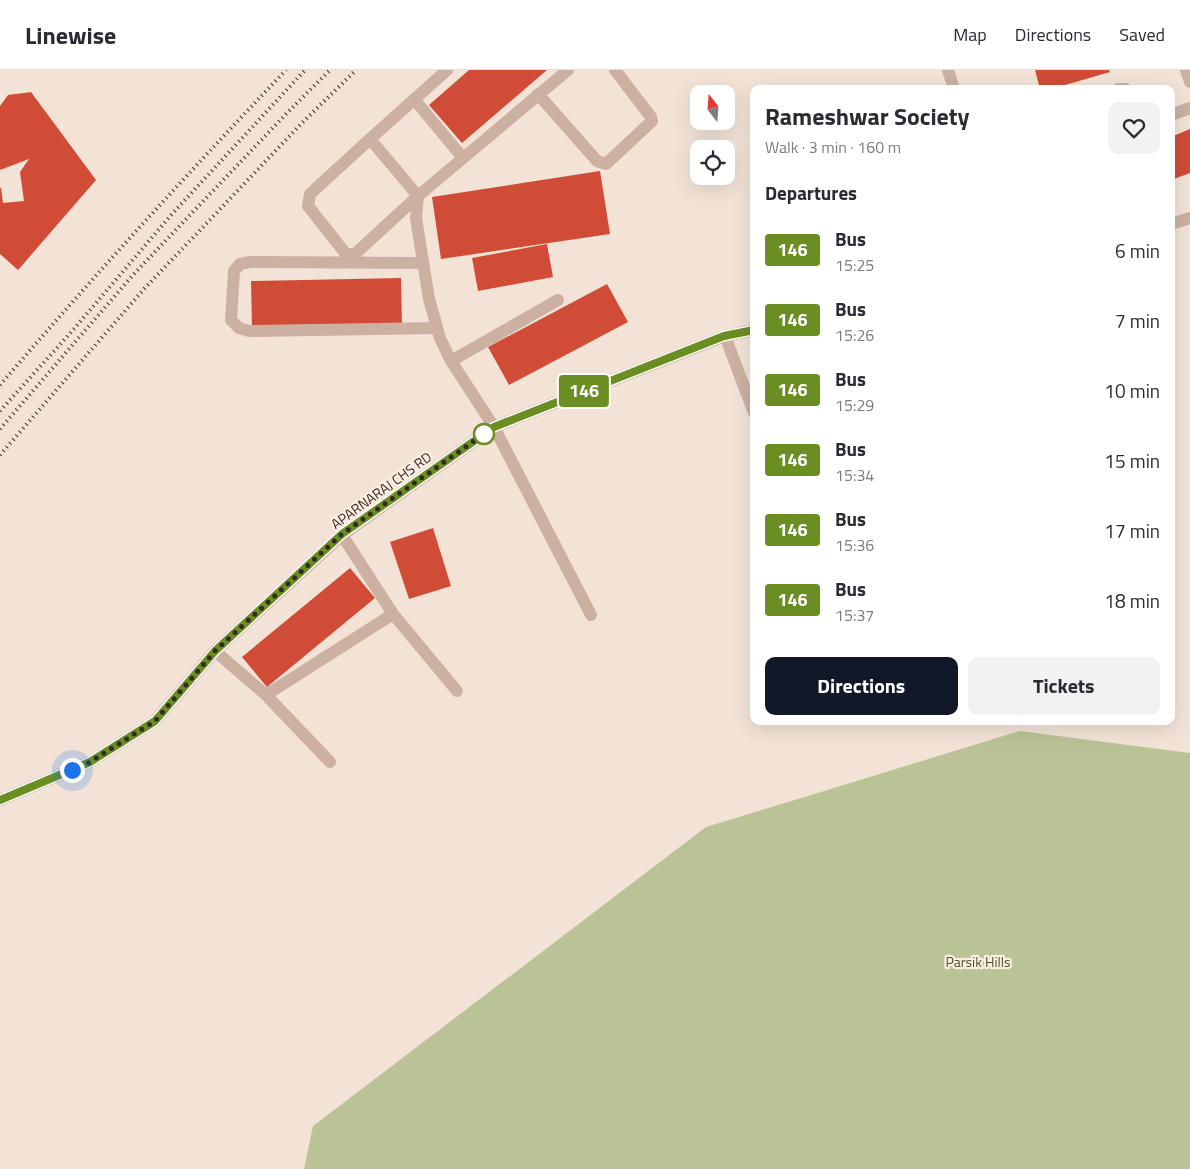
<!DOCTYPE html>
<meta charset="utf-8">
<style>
:root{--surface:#fff;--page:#f2f2f3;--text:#2b2b33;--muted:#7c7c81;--line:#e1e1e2;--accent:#111827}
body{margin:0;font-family:"Titillium Web",sans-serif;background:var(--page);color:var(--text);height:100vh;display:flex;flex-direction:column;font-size:19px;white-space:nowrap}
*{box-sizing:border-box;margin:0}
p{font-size:16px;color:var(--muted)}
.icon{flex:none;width:28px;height:28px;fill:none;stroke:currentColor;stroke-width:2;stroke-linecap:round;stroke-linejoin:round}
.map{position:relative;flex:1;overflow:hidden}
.details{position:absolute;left:750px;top:15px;width:425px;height:640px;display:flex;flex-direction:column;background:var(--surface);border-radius:10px;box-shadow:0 5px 20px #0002}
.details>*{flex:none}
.badge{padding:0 10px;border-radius:4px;font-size:18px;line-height:32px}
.needle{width:32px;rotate:343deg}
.controls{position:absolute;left:690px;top:15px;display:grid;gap:10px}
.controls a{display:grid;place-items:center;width:45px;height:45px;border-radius:10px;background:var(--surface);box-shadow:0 5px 20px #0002;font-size:25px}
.you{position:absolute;width:25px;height:25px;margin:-12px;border:4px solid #fff;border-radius:50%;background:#1a73e8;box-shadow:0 0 0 8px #1a73e833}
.map>.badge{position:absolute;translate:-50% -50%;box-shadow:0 0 0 2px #fff}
h2{padding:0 15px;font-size:19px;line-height:45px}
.round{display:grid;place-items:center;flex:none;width:52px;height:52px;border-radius:10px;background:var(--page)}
.overview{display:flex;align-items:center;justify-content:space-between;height:85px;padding:0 15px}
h1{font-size:24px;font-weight:700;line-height:38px}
.action{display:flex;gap:10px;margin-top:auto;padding:10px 15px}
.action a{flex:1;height:58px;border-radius:10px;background:var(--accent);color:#fff;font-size:20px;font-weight:700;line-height:58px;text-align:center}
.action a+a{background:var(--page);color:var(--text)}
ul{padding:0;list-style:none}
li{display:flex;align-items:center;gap:15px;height:70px;padding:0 15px}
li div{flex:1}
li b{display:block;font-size:19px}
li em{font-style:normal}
li .badge{min-width:55px;font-weight:700;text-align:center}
header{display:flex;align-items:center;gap:30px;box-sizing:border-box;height:70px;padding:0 25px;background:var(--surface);border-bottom:1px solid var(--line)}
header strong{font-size:24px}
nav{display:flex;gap:28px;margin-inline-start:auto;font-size:18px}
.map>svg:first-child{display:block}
.green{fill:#b9c396}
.building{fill:#d14c37}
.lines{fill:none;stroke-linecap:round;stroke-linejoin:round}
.minor{stroke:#ccb1a2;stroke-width:12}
.rail{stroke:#362925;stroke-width:4;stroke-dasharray:1 4;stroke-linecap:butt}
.line-casing{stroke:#fff;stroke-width:11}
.line{stroke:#6b8e23;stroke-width:8}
.walk{stroke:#362925;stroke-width:5;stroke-dasharray:0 9}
.stop-dot{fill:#fff;stroke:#6b8e23;stroke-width:2.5}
.labels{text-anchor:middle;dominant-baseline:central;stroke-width:4.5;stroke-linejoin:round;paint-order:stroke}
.street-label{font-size:14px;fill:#362925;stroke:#fbeee3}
.park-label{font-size:14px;fill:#4a5627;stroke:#fbeee3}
</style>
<header>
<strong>Linewise</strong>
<nav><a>Map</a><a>Directions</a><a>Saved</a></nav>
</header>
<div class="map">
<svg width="1190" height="1099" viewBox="0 0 1190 1099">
<rect width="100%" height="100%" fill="#f3e3d7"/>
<path class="green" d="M 1020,661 L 1190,683 L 1190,1099 L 304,1099 L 313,1056 L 706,757 Z"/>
<path class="building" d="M 469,0 L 547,0 L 462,73 L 429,35 Z
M 1035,0 L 1109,0 L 1110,2 L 1051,19 L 1040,19 Z
M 31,22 L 96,110 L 18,200 L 0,184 L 0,118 L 1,118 L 3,133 L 24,131 L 20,102 L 29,89 L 0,100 L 0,36 L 8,25 Z
M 1190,59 L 1190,103 L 1171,110 L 1171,67 Z
M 600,101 L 610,164 L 441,189 L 432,127 Z
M 547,174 L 553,207 L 478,221 L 472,188 Z
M 401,208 L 402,255 L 252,259 L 251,211 Z
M 607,214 L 628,252 L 509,315 L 488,277 Z
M 433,458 L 451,516 L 409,529 L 390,472 Z
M 350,498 L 375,528 L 267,617 L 242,587 Z"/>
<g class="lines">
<path class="minor" d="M 447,0 L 370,69 L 418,126 L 416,148 L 429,229 L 440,268 L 451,291 L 494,357 L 591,545
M 948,0 L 954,19
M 1186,0 L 1190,12
M 1118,19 L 1126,19
M 538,24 L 597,91 L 606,94 L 652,51 L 651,47 L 615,0
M 414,29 L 463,88
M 1171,45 L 1190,38
M 370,69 L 310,124 L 308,136 L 346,184 L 355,184 L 418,126 L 568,0
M 1171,154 L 1190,148
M 423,193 L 250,192 L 240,194 L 234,201 L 231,250 L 239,258 L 249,261 L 437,258
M 725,266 L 754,343
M 451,291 L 558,230
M 342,465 L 393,544 L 457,621
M 215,581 L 266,625 L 330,692
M 266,625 L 393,544
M 0,730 L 90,692 L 155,651 L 215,581 L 342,465 L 494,357 L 725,266 L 754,260"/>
<path class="rail" d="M 0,315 C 93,207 188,103 286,0
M 0,341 L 73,260 L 172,144 L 305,0
M 0,359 L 133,205 L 287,43 L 330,0
M 0,385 L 144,219 L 302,53 L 356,0"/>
</g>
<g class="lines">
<defs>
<path id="line" d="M 0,730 L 90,692 L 155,651 L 215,581 L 342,464 L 494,357 L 724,266 L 754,260"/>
</defs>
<use href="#line" class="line-casing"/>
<use href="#line" class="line"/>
<path class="walk" d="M 72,700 L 90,692 L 155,651 L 215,581 L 342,464 L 484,364"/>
</g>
<circle class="stop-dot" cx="484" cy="364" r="10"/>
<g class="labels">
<g class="street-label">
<text transform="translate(381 420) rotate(-36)">APARNARAJ CHS RD</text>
</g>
<g class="park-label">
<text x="978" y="891">Parsik Hills</text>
</g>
</g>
</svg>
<div class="controls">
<a><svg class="needle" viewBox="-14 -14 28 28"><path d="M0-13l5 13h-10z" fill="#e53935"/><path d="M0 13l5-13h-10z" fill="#7c7c81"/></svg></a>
<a><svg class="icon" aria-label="locate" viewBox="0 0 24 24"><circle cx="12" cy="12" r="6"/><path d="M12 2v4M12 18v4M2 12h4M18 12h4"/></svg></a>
</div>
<div class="you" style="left:72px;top:700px"></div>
<b class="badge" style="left:584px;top:321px;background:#6b8e23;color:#fff">146</b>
<section class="details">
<div class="overview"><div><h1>Rameshwar Society</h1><p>Walk · 3 min · 160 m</p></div><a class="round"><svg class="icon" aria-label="heart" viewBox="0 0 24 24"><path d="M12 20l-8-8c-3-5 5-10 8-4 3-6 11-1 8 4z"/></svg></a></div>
<h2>Departures</h2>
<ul>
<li><span class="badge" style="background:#6b8e23;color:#fff">146</span><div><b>Bus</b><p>15:25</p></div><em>6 min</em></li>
<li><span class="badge" style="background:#6b8e23;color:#fff">146</span><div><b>Bus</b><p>15:26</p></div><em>7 min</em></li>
<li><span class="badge" style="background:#6b8e23;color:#fff">146</span><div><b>Bus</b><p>15:29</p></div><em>10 min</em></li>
<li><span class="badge" style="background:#6b8e23;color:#fff">146</span><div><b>Bus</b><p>15:34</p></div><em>15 min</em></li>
<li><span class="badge" style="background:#6b8e23;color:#fff">146</span><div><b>Bus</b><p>15:36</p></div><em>17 min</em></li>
<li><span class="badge" style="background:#6b8e23;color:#fff">146</span><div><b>Bus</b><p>15:37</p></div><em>18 min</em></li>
</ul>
<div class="action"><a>Directions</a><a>Tickets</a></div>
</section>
</div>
